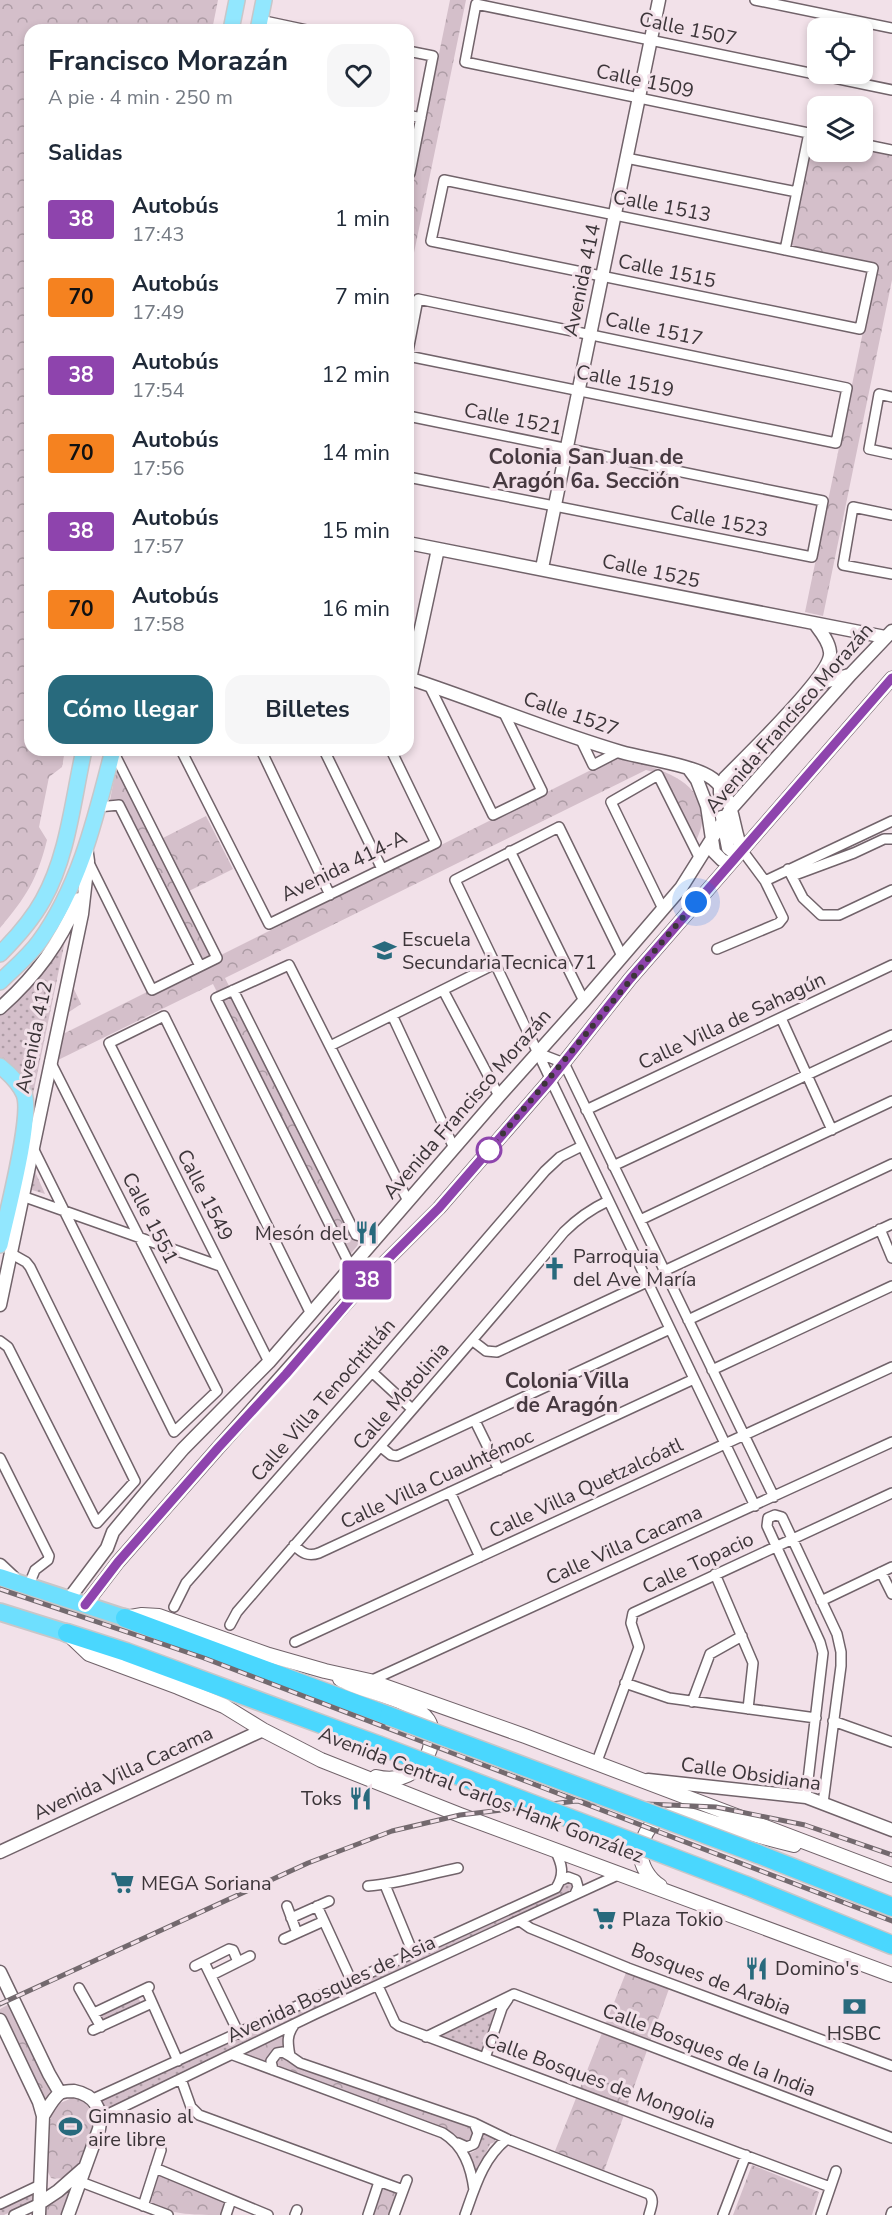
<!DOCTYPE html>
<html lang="es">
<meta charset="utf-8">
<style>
:root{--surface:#fff;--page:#f6f6f7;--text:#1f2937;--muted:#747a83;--accent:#286a7d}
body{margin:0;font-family:"Nunito Sans",sans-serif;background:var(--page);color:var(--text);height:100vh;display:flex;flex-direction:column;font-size:22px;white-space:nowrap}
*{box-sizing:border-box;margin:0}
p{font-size:20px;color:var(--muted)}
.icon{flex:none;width:33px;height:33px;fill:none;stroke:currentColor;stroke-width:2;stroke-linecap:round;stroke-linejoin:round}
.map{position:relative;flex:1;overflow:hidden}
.details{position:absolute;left:24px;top:24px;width:390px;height:732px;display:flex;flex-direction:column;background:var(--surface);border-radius:18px;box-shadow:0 3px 9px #0003}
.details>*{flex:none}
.badge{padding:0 12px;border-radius:4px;font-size:21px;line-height:39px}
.controls{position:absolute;left:807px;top:18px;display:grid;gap:12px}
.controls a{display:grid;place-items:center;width:66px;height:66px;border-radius:12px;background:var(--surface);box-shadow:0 3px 9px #0003;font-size:30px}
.you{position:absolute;width:30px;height:30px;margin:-15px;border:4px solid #fff;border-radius:50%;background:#1a73e8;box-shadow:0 0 0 9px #1a73e833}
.map>.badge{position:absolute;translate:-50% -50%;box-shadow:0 0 0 3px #fff}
h2{padding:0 24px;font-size:22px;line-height:54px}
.round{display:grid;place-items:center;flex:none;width:63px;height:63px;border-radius:18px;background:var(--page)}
.summary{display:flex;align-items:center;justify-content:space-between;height:102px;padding:0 24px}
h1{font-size:28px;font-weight:700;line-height:45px}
.primary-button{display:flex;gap:12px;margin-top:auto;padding:12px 24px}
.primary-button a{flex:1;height:69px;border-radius:18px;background:var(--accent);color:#fff;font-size:24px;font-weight:700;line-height:69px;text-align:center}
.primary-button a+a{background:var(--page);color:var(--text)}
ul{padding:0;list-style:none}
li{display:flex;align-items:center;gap:18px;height:78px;padding:0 24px}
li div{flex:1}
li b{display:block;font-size:22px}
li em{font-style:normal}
li .badge{min-width:66px;font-weight:700;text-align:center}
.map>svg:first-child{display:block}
.park{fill:url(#park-crowns)}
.garden{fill:url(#garden-dots)}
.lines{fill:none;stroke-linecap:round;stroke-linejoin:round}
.minor-casing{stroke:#71636a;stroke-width:12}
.tertiary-casing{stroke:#71636a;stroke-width:15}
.secondary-casing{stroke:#71636a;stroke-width:16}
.primary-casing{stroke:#c8c6c8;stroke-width:18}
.trunk-casing{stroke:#c8c6c8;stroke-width:20}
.motorway-casing{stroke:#c8c6c8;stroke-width:21}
.minor{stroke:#fff;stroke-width:9}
.tertiary{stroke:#fff;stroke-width:12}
.secondary{stroke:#fff;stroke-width:14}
.primary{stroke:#92e7fe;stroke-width:15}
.trunk{stroke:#6edffe;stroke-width:16}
.motorway{stroke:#4ad7fe;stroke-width:18}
.rail-casing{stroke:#73696e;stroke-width:5}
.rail{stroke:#f2e1e9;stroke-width:3;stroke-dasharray:9;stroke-linecap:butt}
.motorway-bridge-casing{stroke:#c8c6c8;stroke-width:21;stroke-linecap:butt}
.motorway-bridge{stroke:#4ad7fe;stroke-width:18}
.line-casing{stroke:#fff;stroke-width:14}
.line{stroke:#8e44ad;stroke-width:9}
.walk{stroke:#3c3539;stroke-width:6;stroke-dasharray:0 10.8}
.stop-dot{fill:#fff;stroke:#8e44ad;stroke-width:3}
.labels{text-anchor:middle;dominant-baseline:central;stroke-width:6;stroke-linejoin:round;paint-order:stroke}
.street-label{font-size:20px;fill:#3c3539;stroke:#f2e1e9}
.poi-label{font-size:20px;fill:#3c3539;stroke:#f2e1e9;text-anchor:start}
.neighbourhood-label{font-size:21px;font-weight:bold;fill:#463940;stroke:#f2e1e9}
</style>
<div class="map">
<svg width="892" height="2215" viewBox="0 0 892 2215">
<defs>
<pattern id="park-crowns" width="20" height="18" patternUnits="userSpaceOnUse" patternTransform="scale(1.5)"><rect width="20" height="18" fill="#d4bfca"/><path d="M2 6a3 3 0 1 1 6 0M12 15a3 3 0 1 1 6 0" fill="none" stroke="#ad9ca5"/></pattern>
<pattern id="garden-dots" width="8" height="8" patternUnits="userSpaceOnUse" patternTransform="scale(1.5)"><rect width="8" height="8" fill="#d4bfca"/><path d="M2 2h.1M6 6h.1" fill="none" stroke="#ad9ca5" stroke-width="1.8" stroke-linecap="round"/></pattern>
</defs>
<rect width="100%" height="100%" fill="#f2e1e9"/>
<path class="park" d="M 0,0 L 218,0 L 212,30 L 30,30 L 30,750 L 65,750 L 62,767 L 49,777 L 39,827 L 47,840 C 37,880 26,897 0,928 Z
M 450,0 L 466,0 L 408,282 L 408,205 Z
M 812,140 L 817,141 L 818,152 L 863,150 L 892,156 L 892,280 L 823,616 L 805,612 L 877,264 L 790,245 Z
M 619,756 C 651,768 707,777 702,823 C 701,830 697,838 695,845 L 661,774 L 646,770 L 225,978 L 353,1236 L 361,1241 L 349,1256 L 213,984 L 58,1060 L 56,1056 L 61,1035 L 203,964 L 123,802 L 117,799 L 110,800 L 117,764 L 215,958 Z
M 206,816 L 233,869 L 189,891 L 163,838 Z
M 627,1970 L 670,1986 L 604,2171 L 555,2151 Z
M 11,2003 L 55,2092 L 42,2106 L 0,2012 L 0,2009 Z
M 282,2035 L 285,2038 L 286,2048 L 268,2057 L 266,2063 L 242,2053 Z
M 286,2056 L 293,2064 L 308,2072 L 313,2071 L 335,2080 L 355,2085 L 474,2126 L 475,2137 L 469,2143 L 460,2141 L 448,2130 L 278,2068 L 275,2062 L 277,2057 Z
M 72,2098 C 111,2099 90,2186 51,2178 L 47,2170 L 51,2113 L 58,2104 Z
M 752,2165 L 819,2192 L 812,2215 L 733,2215 Z
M 159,2175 L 227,2203 L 223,2215 C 198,2215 171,2215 150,2204 Z
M 77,2179 L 65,2215 L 42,2215 L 43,2205 Z
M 383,2188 L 400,2193 L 391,2215 L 372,2215 Z"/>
<path class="garden" d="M 66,936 L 31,1104 L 0,1064 L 0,1015 L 25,992 Z
M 72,985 L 81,1004 L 66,1014 Z
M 33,1167 L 45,1194 L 29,1189 Z
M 565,1880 L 574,1880 L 575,1891 L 103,2112 L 99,2101 L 551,1894 L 561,1889 Z
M 137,1996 L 141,2003 L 104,2022 L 100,2014 Z
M 495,2009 L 482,2053 L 436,2036 Z
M 482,2131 L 495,2138 L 495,2142 L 490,2144 L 477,2173 L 475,2172 L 468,2154 C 480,2150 482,2144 482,2131 Z
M 36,2191 L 37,2199 L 4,2215 L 0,2215 L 0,2207 Z"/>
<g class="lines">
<defs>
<path id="minor" d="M 755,0 L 892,28
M 260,20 L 307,30
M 408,51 L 433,56 L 410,173 L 408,173
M 408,115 L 421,118
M 818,135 L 465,62 L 476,4 L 892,90
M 862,144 L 892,150
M 626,158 L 797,192
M 444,180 L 873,268 L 860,329 L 431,241 Z
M 785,250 L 809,133
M 408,351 L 418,299 L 847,388 L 836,443 L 408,356
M 892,397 L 879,394 L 869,449 L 892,454
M 408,416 L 823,501 L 812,557 L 408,477
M 892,515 L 853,507 L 843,565 L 892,574
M 429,685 L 493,815 L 542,791 L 503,711
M 580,738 L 593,765 L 620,751
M 181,750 L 269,924 L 436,843 L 391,750
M 261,750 L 330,895
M 324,750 L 382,869
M 98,807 L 119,805 L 200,966
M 510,851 L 584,1001
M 88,861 L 152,990 L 217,958 L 113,751
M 788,869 L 803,898 L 821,915 L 839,915 L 892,890
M 792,876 L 854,853 L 884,839 L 892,839
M 765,881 L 892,821
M 663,909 L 611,802 L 658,775 L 699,857
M 717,949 L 779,923 L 783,918 L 765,881 L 742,850
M 622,956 L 559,827 L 455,880 L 755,1506
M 233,990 L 356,1235 L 375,1240
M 443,990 L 499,1096
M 392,1015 L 454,1148
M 781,1018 L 832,1130
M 330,1046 L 495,964
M 538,1053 L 564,1063 L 774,1497
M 586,1110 L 892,965
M 33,1148 L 174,1432 L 217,1391 L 50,1061
M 613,1166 L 892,1035
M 22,1196 L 220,1266
M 640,1220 L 892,1101
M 880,1229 L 892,1258
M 664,1271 L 892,1164
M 366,1281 L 351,1267 L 216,998 L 289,965 L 408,1201
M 688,1320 L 892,1224
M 0,1341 L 8,1347 L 97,1523 L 135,1481 L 30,1267 L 26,1262 L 10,1253
M 473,1341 L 486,1351 L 497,1352 L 647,1282
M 269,1362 L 109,1043 L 164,1016 L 311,1314
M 712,1370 L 892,1286
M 372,1372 L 412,1409
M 475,1421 L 499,1470
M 381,1447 L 391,1455 L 397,1456 L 670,1329
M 0,1458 L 49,1556 L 48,1560 L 35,1570 L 28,1587
M 450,1492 L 480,1557
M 294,1545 C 302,1553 308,1557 319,1553 L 694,1379
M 881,1572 L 892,1594
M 715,1574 L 753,1663 L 748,1709
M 821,1601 L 892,1567
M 174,1607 L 186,1583 L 372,1372 L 545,1171 L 560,1157 L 582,1146
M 230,1625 L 237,1612 C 346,1485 457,1360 564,1232 C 578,1218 591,1209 608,1201
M 295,1642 L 892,1367
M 370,1681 L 892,1442
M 625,1683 L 669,1698 L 816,1718
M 692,1702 L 710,1654 L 742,1636
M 833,1721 L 892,1742
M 596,1764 L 639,1647 L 631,1623 L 633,1613 L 892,1493
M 806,1797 L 823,1653 L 820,1642 L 767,1526 L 768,1518 L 775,1515 L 782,1517 L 837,1634 L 841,1652 L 841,1666 L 823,1803
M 562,1880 L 568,1877 L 576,1880 L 578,1887 L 575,1894
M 385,1885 L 413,1953
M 368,1886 C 398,1884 428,1874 458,1868
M 287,1906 L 297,1933
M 317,1906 L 352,1982
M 291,1918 L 329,1901
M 520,1921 L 530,1928 L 628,1968 L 892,2066
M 284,1939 L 324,1921
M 204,1962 L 239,2034
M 195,1966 L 229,1949 L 233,1950 L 238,1962
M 212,1975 L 250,1956
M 378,1986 L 395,2023 L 399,2026 L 830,2187
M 79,1988 L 101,2027
M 146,1989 L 178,2061
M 94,2013 L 149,1987
M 294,2025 C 286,2036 288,2044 290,2056 L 300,2063 L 474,2123 L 507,2139 L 649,2194 C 655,2200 651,2207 649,2215
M 93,2030 L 152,2003
M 426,2037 L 514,1994 L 892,2138
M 233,2055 L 443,2133 C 464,2146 471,2167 474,2190
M 485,2058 L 502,2008 L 508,1999
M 273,2070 L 271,2061 L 277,2053 L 283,2052 L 290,2056
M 181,2079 L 191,2107 L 199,2115 L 403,2190
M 93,2099 L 556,1888 C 565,1874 562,1864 555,1850
M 102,2117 L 315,2014 L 620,1874
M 458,2143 L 467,2147 L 474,2144 L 478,2133 L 474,2123
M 155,2168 L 268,2215
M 81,2182 L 168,2215
M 0,2204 L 40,2185
M 143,2206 L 161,2150
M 14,2215 L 40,2203
M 226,2215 L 231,2200
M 295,2215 L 297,2210
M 368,2215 L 379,2182
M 394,2215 L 407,2180
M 465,2215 C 475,2187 483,2158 507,2139
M 723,2215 L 746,2155
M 821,2215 L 836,2171
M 891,2215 L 892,2212"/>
<path id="tertiary" d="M 408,543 C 567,574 726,607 885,637
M 542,568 L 659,0
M 408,678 C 479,701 549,731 621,752 C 645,759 695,765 713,779 C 734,795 732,828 742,850
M 410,679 L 438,549
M 814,685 L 849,675
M 689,769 L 697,780 L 707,806 L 714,852 L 722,860 L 730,863
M 720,793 L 720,787 L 725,778 C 744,758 833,674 830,652 C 829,641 821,632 815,624
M 722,817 L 728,848 L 737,855
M 0,1008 C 37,975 59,944 79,899
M 0,1305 L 82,914 L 88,861 L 86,847
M 0,1565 L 17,1581
M 68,1600 L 107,1548 L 113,1532 L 142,1497 L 183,1449 L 269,1362 L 499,1096 L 584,1001 L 681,888 L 730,810 L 851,674 L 892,631
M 85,1605 L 118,1562 L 218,1448 L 366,1281 L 439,1208 L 550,1080 L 630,979 L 892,678
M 648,1780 L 806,1797 L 892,1830
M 0,1852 L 263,1730
M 0,1972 L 49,2074 L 60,2093
M 0,2020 L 39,2102 L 43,2116 L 39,2215
M 43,2116 C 48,2108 53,2098 60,2093 C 64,2091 70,2091 74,2091 C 95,2095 103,2110 99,2129 L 68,2215
M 40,2203 L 58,2191 L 83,2169"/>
<path id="secondary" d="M 125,1618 L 142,1615 L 159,1616 L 269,1655 L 325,1671 L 370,1681 L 525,1736 L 892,1875
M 68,1634 L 89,1654 L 178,1687 L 224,1706 L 263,1730 L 321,1760 L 460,1815 L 892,1975
M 340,1679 C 362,1692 415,1700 428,1720 C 432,1726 432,1736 431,1743 C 430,1752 426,1760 419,1767 C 406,1779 392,1781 376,1777
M 660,1886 C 649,1879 640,1865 641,1852 C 642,1833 654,1816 674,1814 C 689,1813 704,1820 718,1824 C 744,1832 769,1839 794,1845"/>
<path id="primary" d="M 231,30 L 237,0
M 258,30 L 264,0
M 0,954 C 16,938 32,920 43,900 C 68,856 73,799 84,750
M 0,982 C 13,969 28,957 39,942 C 80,886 96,816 113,750
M 0,1066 C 10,1074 19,1083 24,1094 C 33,1116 6,1217 0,1245"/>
<path id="trunk" d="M 0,1577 L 125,1618
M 0,1612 L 67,1633"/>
<path id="motorway" d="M 125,1618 L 389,1716
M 67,1633 L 126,1652 L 378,1745
M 758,1854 L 892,1907
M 747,1886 L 892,1945"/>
</defs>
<use href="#minor" class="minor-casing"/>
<use href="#tertiary" class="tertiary-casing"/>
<use href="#secondary" class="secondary-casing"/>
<use href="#primary" class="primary-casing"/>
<use href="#trunk" class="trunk-casing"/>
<use href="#motorway" class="motorway-casing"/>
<use href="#minor" class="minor"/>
<use href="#tertiary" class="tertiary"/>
<use href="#secondary" class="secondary"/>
<use href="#primary" class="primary"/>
<use href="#trunk" class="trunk"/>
<use href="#motorway" class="motorway"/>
<defs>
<path id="rail" d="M 0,1589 L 204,1658 L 892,1921
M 0,2004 L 308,1863 L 392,1831 L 460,1815 L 576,1801 L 716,1807 L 805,1825 L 892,1855"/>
</defs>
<use href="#rail" class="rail-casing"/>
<use href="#rail" class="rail"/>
<defs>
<path id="motorway-bridge" d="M 389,1716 L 758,1854
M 378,1745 L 747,1886"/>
</defs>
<use href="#motorway-bridge" class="motorway-bridge-casing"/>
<use href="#motorway-bridge" class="motorway-bridge"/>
</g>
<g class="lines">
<defs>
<path id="line" d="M 85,1605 L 118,1562 L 218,1448 L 286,1374 L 366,1281 L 439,1208 L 550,1080 L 630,979 L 892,678"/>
</defs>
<use href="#line" class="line-casing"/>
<use href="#line" class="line"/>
<path class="walk" d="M 489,1150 C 559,1068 626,984 696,902"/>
</g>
<defs>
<symbol id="school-bare" viewBox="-9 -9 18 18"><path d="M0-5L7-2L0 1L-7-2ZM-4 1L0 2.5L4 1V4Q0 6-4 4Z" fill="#286a7d" stroke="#f2e1e9" stroke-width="2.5" paint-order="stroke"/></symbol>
<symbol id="restaurant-bare" viewBox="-9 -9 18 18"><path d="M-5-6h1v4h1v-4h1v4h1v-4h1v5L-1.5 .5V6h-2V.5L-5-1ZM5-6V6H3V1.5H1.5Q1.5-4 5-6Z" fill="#286a7d" stroke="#f2e1e9" stroke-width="2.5" paint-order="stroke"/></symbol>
<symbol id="church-bare" viewBox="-9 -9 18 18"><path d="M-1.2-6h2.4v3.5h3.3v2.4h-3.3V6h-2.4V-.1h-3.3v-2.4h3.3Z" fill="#286a7d" stroke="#f2e1e9" stroke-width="2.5" paint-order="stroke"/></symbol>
<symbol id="supermarket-bare" viewBox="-9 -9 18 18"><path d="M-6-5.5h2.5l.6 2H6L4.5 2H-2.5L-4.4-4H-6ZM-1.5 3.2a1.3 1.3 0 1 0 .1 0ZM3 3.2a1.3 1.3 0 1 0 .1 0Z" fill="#286a7d" stroke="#f2e1e9" stroke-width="2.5" paint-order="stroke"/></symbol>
<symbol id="bank-bare" viewBox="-9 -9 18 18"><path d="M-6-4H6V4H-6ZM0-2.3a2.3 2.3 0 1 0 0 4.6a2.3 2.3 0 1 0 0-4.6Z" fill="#286a7d" stroke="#f2e1e9" stroke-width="2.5" paint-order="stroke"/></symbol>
<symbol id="stadium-bare" viewBox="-9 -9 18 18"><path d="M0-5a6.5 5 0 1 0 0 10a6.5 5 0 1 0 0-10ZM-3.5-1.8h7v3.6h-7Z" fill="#286a7d" stroke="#f2e1e9" stroke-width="2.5" paint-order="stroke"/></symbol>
</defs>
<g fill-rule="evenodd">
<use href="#school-bare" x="368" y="934" width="33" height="33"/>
<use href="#restaurant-bare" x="350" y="1216" width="33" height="33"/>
<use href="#church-bare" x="538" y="1252" width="33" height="33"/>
<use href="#restaurant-bare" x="344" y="1782" width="33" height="33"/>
<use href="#supermarket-bare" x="106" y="1866" width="33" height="33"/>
<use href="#supermarket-bare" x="588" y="1902" width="33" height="33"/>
<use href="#restaurant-bare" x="740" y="1952" width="33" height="33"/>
<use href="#bank-bare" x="838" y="1990" width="33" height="33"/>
<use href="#stadium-bare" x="54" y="2110" width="33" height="33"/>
</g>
<circle class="stop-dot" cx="489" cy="1150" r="12"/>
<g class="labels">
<g class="street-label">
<text transform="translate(688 29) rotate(12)">Calle 1507</text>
<text transform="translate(645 81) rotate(12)">Calle 1509</text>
<text transform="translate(662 206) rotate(11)">Calle 1513</text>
<text transform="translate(667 271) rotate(12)">Calle 1515</text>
<text transform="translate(582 280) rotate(-78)">Avenida 414</text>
<text transform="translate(654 329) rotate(12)">Calle 1517</text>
<text transform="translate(625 381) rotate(11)">Calle 1519</text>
<text transform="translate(513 419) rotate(11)">Calle 1521</text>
<text transform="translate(719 521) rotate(11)">Calle 1523</text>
<text transform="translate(651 571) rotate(12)">Calle 1525</text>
<text transform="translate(571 714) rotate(19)">Calle 1527</text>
<text transform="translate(789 718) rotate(-49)">Avenida Francisco Morazán</text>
<text transform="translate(344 866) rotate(-26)">Avenida 414-A</text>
<text transform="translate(732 1021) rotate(-25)">Calle Villa de Sahagún</text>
<text transform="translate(34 1037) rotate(-78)">Avenida 412</text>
<text transform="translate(467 1104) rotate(-49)">Avenida Francisco Morazán</text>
<text transform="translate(205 1195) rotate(63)">Calle 1549</text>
<text transform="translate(150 1218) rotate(63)">Calle 1551</text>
<text transform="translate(401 1396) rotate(-49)">Calle Motolinia</text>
<text transform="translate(323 1400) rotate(-49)">Calle Villa Tenochtitlán</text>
<text transform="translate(437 1479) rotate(-25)">Calle Villa Cuauhtémoc</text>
<text transform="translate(586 1488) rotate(-25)">Calle Villa Quetzalcóatl</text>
<text transform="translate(624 1545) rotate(-24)">Calle Villa Cacama</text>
<text transform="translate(698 1563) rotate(-25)">Calle Topacio</text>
<text transform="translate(123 1773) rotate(-25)">Avenida Villa Cacama</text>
<text transform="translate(751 1774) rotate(8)">Calle Obsidiana</text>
<text transform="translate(481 1795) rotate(21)">Avenida Central Carlos Hank González</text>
<text transform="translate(711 1979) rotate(21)">Bosques de Arabia</text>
<text transform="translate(331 1989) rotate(-25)">Avenida Bosques de Asia</text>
<text transform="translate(709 2050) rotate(21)">Calle Bosques de la India</text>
<text transform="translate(600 2081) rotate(20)">Calle Bosques de Mongolia</text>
</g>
<g class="poi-label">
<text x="402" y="939">Escuela<tspan x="402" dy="23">SecundariaTecnica 71</tspan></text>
<text x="348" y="1233" text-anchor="end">Mesón del</text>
<text x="573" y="1256">Parroquia<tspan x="573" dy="23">del Ave María</tspan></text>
<text x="342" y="1798" text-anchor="end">Toks</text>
<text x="141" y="1883">MEGA Soriana</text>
<text x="622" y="1919">Plaza Tokio</text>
<text x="775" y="1968">Domino's</text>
<text x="854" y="2033" text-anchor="middle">HSBC</text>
<text x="88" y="2116">Gimnasio al<tspan x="88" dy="23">aire libre</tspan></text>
</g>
<g class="neighbourhood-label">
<text x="586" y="457">Colonia San Juan de<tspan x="586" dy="24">Aragón 6a. Sección</tspan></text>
<text x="567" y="1381">Colonia Villa<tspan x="567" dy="24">de Aragón</tspan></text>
</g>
</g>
</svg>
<div class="controls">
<a><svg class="icon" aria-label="locate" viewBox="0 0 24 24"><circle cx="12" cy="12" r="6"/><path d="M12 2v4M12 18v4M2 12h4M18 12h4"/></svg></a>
<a><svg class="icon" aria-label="layers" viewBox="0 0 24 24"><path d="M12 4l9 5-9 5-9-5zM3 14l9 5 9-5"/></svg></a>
</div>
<div class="you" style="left:696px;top:902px"></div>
<b class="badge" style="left:367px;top:1280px;background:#8e44ad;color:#fff">38</b>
<section class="details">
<div class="summary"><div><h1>Francisco Morazán</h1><p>A pie · 4 min · 250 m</p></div><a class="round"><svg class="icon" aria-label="heart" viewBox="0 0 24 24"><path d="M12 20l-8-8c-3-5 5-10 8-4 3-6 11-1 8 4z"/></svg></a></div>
<h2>Salidas</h2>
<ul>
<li><span class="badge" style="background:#8e44ad;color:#fff">38</span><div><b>Autobús</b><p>17:43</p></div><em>1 min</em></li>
<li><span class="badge" style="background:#f58220;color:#111">70</span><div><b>Autobús</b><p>17:49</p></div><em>7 min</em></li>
<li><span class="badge" style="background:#8e44ad;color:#fff">38</span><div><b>Autobús</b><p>17:54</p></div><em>12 min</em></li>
<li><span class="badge" style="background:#f58220;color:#111">70</span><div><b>Autobús</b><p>17:56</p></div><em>14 min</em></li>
<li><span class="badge" style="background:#8e44ad;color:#fff">38</span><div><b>Autobús</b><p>17:57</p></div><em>15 min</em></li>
<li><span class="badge" style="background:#f58220;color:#111">70</span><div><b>Autobús</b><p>17:58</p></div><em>16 min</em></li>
</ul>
<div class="primary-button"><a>Cómo llegar</a><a>Billetes</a></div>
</section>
</div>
